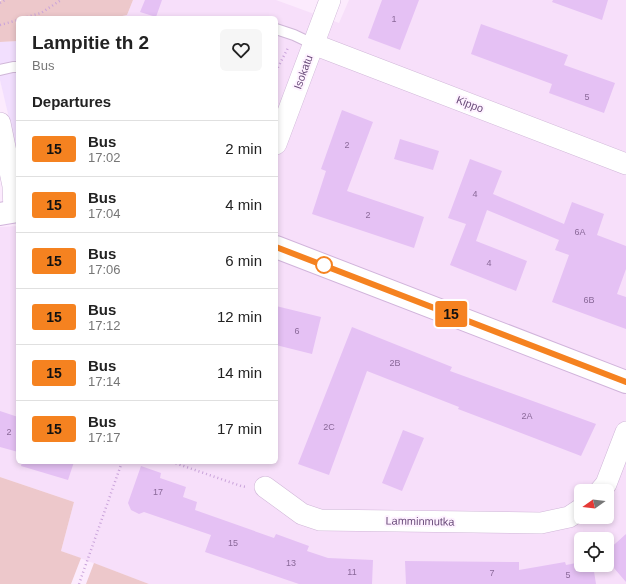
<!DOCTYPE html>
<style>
:root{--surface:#fff;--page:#f6f6f6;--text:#222;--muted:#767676;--line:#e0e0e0}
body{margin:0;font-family:Helvetica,sans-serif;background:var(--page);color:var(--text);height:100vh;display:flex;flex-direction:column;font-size:15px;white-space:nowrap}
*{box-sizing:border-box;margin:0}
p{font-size:13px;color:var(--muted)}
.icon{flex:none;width:22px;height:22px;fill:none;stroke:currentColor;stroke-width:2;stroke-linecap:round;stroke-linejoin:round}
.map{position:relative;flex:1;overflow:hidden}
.panel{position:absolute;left:16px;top:16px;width:262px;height:448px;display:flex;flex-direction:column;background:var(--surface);border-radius:6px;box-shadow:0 2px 6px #0003}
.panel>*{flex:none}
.badge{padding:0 8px;border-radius:3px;font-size:14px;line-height:26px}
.needle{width:26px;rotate:256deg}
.controls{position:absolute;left:574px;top:484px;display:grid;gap:8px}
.controls a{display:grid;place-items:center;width:40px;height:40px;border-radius:6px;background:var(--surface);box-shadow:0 2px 6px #0003;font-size:20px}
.map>.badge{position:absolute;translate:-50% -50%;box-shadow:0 0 0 2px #fff}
h2{padding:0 16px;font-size:15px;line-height:36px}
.round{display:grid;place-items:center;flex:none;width:42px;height:42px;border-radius:6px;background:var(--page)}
.headline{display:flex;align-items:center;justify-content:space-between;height:68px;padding:0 16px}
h1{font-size:19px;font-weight:700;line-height:30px}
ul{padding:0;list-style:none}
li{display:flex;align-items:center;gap:12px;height:56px;padding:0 16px;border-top:1px solid var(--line)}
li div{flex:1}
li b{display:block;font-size:15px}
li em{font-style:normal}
li .badge{min-width:44px;font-weight:700;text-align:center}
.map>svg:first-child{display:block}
.residential{fill:#f7dffa;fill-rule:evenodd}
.commercial{fill:#f2dffe}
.green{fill:#edc8cb}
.building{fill:#e5c1f4}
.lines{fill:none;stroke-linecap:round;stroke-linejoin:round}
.lane-casing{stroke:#d0b7d8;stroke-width:12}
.street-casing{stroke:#d0b7d8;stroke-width:22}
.secondary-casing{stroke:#d1b4db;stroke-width:24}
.path{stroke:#c9a3da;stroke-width:2.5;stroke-dasharray:1 3;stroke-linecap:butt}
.lane{stroke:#fff;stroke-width:10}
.street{stroke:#fff;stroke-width:21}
.secondary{stroke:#fff;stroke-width:22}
.line-casing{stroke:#fff;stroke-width:9}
.line{stroke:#f58220;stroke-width:6}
.stop-dot{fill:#fff;stroke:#f58220;stroke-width:2}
.labels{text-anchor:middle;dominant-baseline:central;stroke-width:4;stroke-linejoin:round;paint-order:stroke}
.number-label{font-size:9px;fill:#8a6999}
.street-label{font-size:11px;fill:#6b4c7b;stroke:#fef2ff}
</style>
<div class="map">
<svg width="626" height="584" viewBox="0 0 626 584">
<rect width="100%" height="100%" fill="#fcebfd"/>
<path class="residential" d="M 133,0 L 276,0 L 339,23 L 349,0 L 626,0 L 626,584 L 149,584 L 61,551 L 74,502 L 0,477 L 0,227 L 18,226 L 18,462 L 276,462 L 276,18 L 113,18 L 127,15 ZM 581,491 L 607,491 L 607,517 L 581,517 ZM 581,539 L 607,539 L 607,565 L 581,565 Z"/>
<path class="commercial" d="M 18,41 L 18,156 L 0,80 L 0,42 Z"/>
<path class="green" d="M 2,0 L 133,0 L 127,15 L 113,18 L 18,18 L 18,41 L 0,42 L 0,1 Z
M 0,477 L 74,502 L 61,551 L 81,558 L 71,584 L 0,584 Z
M 94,563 L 149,584 L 86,584 Z"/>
<path class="building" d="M 145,0 L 162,0 L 156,17 L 140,12 Z
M 382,0 L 419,0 L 400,50 L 368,38 Z
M 553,0 L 608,0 L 602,20 L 552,2 Z
M 481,24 L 568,55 L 564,65 L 615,83 L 604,113 L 549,93 L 552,84 L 471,54 Z
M 342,110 L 373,122 L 347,191 L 424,217 L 414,248 L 312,214 L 326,171 L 321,169 Z
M 400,139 L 439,151 L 433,170 L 394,159 Z
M 470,159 L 502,171 L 493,194 L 564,224 L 572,202 L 604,214 L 597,235 L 626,246 L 626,269 L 617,294 L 626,297 L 626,329 L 552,302 L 569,255 L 555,250 L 559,240 L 487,210 L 476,241 L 527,261 L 516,291 L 450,265 L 466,224 L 448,218 Z
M 276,306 L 321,317 L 312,354 L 276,345 Z
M 352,327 L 452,367 L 450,371 L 596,424 L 581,456 L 458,409 L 459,407 L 367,371 L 329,475 L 298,464 Z
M 0,411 L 18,417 L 18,452 L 0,447 Z
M 403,430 L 424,438 L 402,491 L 382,483 Z
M 22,462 L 74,462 L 68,480 L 21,466 Z
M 141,466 L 161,473 L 160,478 L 186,487 L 183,497 L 197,502 L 195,510 L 274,538 L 276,534 L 309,546 L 307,551 L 328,558 L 373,560 L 372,584 L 299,584 L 205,552 L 211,535 L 144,512 L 139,514 L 131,510 L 128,503 Z
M 626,534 L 626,582 L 607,560 L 607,551 Z
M 405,561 L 519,562 L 519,570 L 565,562 L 566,565 L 581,562 L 581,565 L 593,565 L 596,584 L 406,584 Z"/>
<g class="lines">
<defs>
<path id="lane" d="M 276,29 L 294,35 L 313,44
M 0,70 L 13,67 L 18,67"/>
<path id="street" d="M 313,44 L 626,164
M 0,123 L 13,186 L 14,211
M 276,144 L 330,0
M 265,487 L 302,514 L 320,520 L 541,523 L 569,517 L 581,509
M 600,491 L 606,484 L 626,432"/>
<path id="secondary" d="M 0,214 L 18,211
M 276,247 L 626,382"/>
</defs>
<use href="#lane" class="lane-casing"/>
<use href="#street" class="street-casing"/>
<use href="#secondary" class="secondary-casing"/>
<path class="path" d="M 0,3 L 5,0
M 23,18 L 41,13 L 61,0
M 0,25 L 18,20
M 276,71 L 288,48
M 172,462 L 241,486 L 246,487
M 79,584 L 122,462"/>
<use href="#lane" class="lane"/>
<use href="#street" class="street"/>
<use href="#secondary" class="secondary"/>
</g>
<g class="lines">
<defs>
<path id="line" d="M 276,247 L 626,382"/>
</defs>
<use href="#line" class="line-casing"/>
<use href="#line" class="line"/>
</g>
<circle class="stop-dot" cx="324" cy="265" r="8"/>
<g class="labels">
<g class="number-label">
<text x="394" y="19">1</text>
<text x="587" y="97">5</text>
<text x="347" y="145">2</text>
<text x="475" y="194">4</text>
<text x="368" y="215">2</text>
<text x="580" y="232">6A</text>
<text x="489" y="263">4</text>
<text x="589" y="300">6B</text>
<text x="297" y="331">6</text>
<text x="395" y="363">2B</text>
<text x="527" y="416">2A</text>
<text x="329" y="427">2C</text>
<text x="9" y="432">2</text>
<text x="158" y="492">17</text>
<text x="233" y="543">15</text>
<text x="291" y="563">13</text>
<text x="352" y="572">11</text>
<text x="492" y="573">7</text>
<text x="568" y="575">5</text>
</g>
<g class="street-label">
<text transform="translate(303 72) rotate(-70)">Isokatu</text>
<text transform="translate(470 104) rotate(21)">Kippo</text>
<text transform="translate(420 521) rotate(1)">Lamminmutka</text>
</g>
</g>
</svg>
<div class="controls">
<a><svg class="needle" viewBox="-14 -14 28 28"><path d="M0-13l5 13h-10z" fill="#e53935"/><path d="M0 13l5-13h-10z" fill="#767676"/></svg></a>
<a><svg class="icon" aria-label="locate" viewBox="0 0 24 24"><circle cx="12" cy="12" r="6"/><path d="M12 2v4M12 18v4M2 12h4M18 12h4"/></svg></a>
</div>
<b class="badge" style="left:451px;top:314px;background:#f58220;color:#111">15</b>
<section class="panel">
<div class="headline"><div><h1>Lampitie th 2</h1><p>Bus</p></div><a class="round"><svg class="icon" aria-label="heart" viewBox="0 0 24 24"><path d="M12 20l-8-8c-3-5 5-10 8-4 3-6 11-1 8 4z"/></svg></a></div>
<h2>Departures</h2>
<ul>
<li><span class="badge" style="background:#f58220;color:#111">15</span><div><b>Bus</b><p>17:02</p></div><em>2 min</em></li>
<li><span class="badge" style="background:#f58220;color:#111">15</span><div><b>Bus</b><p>17:04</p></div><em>4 min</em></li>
<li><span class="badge" style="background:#f58220;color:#111">15</span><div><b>Bus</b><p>17:06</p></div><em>6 min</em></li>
<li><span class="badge" style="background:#f58220;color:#111">15</span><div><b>Bus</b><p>17:12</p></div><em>12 min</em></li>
<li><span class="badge" style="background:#f58220;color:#111">15</span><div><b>Bus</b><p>17:14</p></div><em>14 min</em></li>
<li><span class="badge" style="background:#f58220;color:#111">15</span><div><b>Bus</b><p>17:17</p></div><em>17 min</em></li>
</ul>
</section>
</div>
